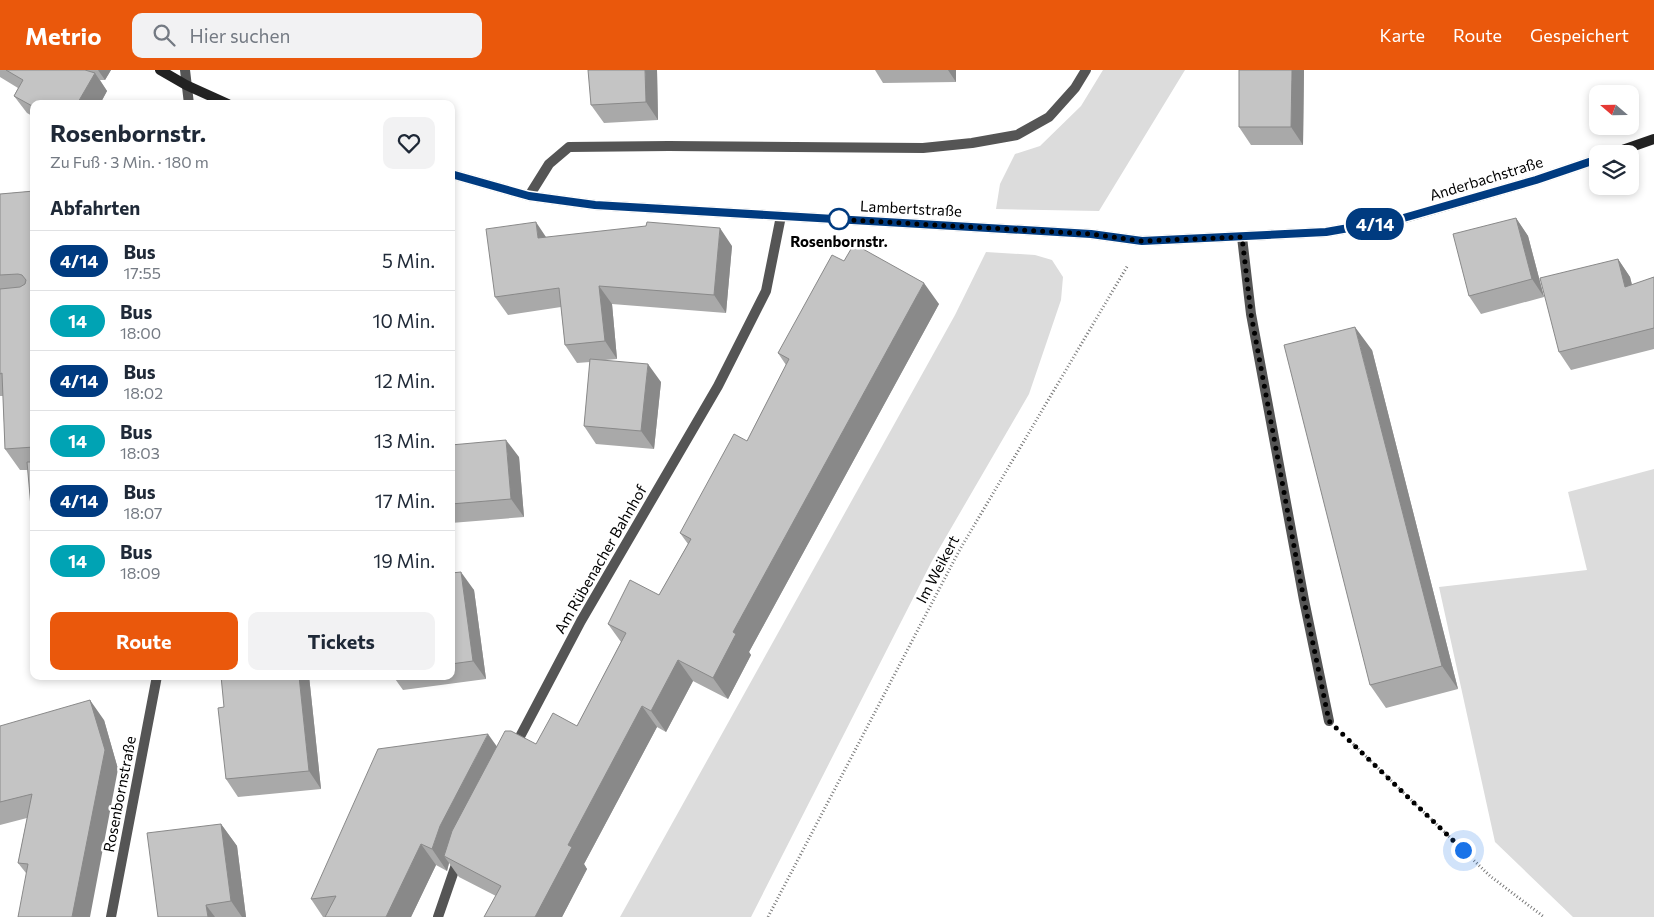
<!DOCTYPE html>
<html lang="de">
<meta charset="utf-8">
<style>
:root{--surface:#fff;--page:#f2f2f3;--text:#1f2937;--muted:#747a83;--line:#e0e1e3;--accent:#ea580c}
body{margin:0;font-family:Commissioner,sans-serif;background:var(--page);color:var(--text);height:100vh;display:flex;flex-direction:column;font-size:19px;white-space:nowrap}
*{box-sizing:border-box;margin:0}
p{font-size:16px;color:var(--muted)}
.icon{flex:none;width:28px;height:28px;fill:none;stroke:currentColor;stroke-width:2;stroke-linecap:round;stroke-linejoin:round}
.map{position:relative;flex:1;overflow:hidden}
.panel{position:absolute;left:30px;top:30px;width:425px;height:580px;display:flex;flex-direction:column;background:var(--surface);border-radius:10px;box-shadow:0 2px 8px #0003}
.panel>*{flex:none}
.badge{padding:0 10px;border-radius:16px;font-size:18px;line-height:32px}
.needle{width:32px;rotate:290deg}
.fabs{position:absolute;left:1589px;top:15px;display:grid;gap:10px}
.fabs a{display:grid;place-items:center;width:50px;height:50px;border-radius:10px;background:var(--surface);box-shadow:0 2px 8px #0003;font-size:25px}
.you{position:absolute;width:25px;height:25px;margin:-12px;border:4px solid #fff;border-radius:50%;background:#1a73e8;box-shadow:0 0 0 8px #1a73e833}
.map>.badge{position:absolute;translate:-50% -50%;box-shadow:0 0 0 2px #fff}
h2{padding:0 20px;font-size:19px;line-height:45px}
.round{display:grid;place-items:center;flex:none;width:52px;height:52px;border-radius:10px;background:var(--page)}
.headline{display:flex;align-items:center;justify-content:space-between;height:85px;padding:0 20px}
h1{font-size:24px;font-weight:700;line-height:38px}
.cta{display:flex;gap:10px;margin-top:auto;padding:10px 20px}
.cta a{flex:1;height:58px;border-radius:10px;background:var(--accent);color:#fff;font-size:20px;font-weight:700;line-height:58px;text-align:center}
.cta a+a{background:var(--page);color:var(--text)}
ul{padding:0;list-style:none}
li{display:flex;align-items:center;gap:15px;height:60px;padding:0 20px;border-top:1px solid var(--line)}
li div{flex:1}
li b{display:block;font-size:19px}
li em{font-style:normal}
li .badge{min-width:55px;font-weight:700;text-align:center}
header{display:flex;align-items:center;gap:30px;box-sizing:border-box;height:70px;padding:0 25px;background:var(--accent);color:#fff}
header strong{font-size:24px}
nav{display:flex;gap:28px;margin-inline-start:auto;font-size:18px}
.search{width:350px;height:45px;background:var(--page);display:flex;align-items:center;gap:12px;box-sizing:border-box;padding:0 18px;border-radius:10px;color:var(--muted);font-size:19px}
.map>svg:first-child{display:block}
.green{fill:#dcdcdc}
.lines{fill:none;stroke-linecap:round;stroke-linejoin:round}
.path{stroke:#777;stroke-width:3;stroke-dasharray:1 2.5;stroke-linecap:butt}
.lane{stroke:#555;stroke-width:10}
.street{stroke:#555;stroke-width:10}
.secondary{stroke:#222;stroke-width:10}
.wall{fill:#a9a9a9}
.shaded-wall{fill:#898989}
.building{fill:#c4c4c4;stroke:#898989}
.line-casing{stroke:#fff;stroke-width:11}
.line{stroke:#003b80;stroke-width:8}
.walk{stroke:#000;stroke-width:5;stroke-dasharray:0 9}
.stop-dot{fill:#fff;stroke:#003b80;stroke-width:2.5}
.labels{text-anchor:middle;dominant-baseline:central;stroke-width:5;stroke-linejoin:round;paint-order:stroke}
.street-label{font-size:15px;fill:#000;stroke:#fff}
.stop-label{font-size:15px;font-weight:bold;fill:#000;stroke:#fff}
</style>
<header>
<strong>Metrio</strong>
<div class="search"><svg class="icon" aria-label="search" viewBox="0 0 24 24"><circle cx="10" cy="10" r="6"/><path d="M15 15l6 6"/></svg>Hier suchen</div>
<nav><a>Karte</a><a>Route</a><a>Gespeichert</a></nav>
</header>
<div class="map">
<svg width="1654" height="847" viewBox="0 0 1654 847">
<rect width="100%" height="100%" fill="#fff"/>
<path class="green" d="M 1103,0 L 1185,0 L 1099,141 L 996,139 L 1000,114 L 1015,84 L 1040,76 L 1081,36 Z
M 986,182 L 1035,185 L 1052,190 L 1063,207 L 1061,230 L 1029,324 L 932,491 L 751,847 L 620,847 L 955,245 Z
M 1654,399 L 1654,847 L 1573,847 L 1495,772 L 1439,517 L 1587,500 L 1568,422 Z"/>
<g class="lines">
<path class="path" d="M 1348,669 L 1490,806 L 1544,847
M 768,847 L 959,481 L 1128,195"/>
<path class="lane" d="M 1242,167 L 1251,244 L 1304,530 L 1329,651"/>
<path class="street" d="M 185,0 L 189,34
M 529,126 L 549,94 L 569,77 L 669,76 L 923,78 L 972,73 L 1017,65 L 1049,47 L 1075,18 L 1086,0
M 514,678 L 581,551 L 718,316 L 766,221 L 781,146
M 111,847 L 157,606
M 438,847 L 458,789"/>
<path class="secondary" d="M 160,0 L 186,15 L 228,34
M 1611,84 L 1654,69
M 451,104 L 529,126 L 595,135 L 1091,164 L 1142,171 L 1326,162 L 1401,149 L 1536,110 L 1598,89"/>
</g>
<path class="wall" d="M 0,0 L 111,0 L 105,10 L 100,10 L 107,21 L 100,34 L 34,34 L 34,47 L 27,43 L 14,26 L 18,18 L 0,7 Z
M 657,0 L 658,50 L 604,53 L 591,35 Z
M 875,0 L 956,0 L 956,12 L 883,13 Z
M 1304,0 L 1303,75 L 1251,75 L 1239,57 Z
M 34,121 L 34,471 L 28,400 L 20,400 L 5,379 L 3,326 L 0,326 L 0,124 Z
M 1516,148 L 1528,166 L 1544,227 L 1481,244 L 1469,226 Z
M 546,167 L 732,176 L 726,243 L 612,234 L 617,289 L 605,290 L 661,312 L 654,379 L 596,374 L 584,356 L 590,292 L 577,293 L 565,275 L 561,237 L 508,245 L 495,227 Z
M 1618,189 L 1630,207 L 1632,215 L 1654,207 L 1654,279 L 1571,300 L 1559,282 Z
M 844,191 L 939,234 L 749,582 L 751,585 L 728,629 L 693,611 L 666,662 L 657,657 L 584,794 L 587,799 L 562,847 L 484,847 L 496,826 L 459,807 L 449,793 L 447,801 L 436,795 L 411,847 L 323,847 L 311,829 L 497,676 L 536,674 L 577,656 L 621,572 L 608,554 L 659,525 L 688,474 L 680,463 L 747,371 L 786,295 L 778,283 Z
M 1372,280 L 1458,619 L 1386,638 L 1370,615 Z
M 451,375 L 519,387 L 524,447 L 451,453 Z
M 451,503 L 474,520 L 486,609 L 403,620 L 393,606 L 451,606 Z
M 309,606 L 321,719 L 238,727 L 226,709 L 224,637 Z
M 104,650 L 118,699 L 26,803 L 18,793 L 27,748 L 0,755 L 0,656 Z
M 221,754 L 237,776 L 246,847 L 158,847 Z"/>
<path class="shaded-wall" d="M 98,0 L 111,0 L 105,10 Z
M 645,0 L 657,0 L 658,50 L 646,32 Z
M 948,0 L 956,0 L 956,12 Z
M 1292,0 L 1304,0 L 1303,75 L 1291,57 Z
M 95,3 L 107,21 L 100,34 L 77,34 Z
M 1516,148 L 1528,166 L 1544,227 L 1532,209 Z
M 536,152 L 548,170 L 538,168 Z
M 720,158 L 732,176 L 726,243 L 714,225 Z
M 1618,189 L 1630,207 L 1637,235 L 1625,217 Z
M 924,213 L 939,234 L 749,582 L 751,585 L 728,629 L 713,608 L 733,562 Z
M 599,216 L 612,234 L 617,289 L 605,271 Z
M 1355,257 L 1372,280 L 1458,619 L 1442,596 Z
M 648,294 L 661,312 L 654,379 L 641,361 Z
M 506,370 L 519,387 L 524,447 L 511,429 Z
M 461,502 L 474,520 L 486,609 L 473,591 Z
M 678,590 L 693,611 L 666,662 L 651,641 Z
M 299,606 L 309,606 L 321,719 L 309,701 Z
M 90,630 L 104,650 L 118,699 L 90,847 L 72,847 Z
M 642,636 L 657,657 L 584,794 L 587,799 L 562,847 L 535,847 L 568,775 Z
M 488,664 L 503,685 L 444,786 L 449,793 L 447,801 L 432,779 L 440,756 Z
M 221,754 L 237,776 L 246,847 L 242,847 L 231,831 Z
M 421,774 L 436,795 L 411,847 L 386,847 Z
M 206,835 L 215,847 L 208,847 Z"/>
<path class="building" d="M 6,0 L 85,0 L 95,3 L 77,34 L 34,34 L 34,37 L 14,26 L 23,10 Z
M 588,0 L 645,0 L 646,32 L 591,35 Z
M 1239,0 L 1292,0 L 1291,57 L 1239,57 Z
M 34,121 L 34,377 L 5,379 L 2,303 L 0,304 L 0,219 L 20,217 L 25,214 L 26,210 L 22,205 L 18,204 L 0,205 L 0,124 Z
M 1516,148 L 1532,209 L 1469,226 L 1453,164 Z
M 536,152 L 538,168 L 646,156 L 647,152 L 720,158 L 714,225 L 599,216 L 605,271 L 565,275 L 559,218 L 495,227 L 486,159 Z
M 854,174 L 924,213 L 733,562 L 736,564 L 713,608 L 678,590 L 651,641 L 642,636 L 568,775 L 572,777 L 535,847 L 484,847 L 501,816 L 444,786 L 452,761 L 505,661 L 511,661 L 536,674 L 553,643 L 577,656 L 626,563 L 608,554 L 630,510 L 659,525 L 691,469 L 680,463 L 734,364 L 747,371 L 789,289 L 778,283 L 832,185 L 844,191 Z
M 1618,189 L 1625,217 L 1654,207 L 1654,258 L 1559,282 L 1540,208 Z
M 1355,257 L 1442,596 L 1370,615 L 1284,275 Z
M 590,289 L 648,294 L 641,361 L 584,356 Z
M 506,370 L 511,429 L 451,434 L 451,375 Z
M 27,392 L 34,392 L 34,471 Z
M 461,502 L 473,591 L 451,594 L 451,503 Z
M 221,606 L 299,606 L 309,701 L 226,709 L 218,638 L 224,637 Z
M 90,630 L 105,680 L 72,847 L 18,847 L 28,794 L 18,793 L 32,724 L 0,732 L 0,656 Z
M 488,664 L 440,756 L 432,779 L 421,774 L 386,847 L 325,847 L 336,826 L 311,829 L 378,679 Z
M 221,754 L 231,831 L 206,835 L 208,847 L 158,847 L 147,763 Z"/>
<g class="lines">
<defs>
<path id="line" d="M 451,104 L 529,126 L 595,135 L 1091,164 L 1142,171 L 1326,162 L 1400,149 L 1536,110 L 1598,89"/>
</defs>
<use href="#line" class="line-casing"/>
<use href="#line" class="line"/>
<path class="walk" d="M 839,149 L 833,149 L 1091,164 L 1142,171 L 1242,167 L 1251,244 L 1304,530 L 1329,651 L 1463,780"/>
</g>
<circle class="stop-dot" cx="839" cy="149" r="10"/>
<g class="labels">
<g class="street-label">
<text transform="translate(1486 108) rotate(-17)">Anderbachstraße</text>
<text transform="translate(911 138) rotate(3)">Lambertstraße</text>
<text transform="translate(600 489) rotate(-60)">Am Rübenacher Bahnhof</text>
<text transform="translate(937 499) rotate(-62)">Im Weikert</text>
<text transform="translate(119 724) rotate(-79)">Rosenbornstraße</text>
</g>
<g class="stop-label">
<text x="839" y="171">Rosenbornstr.</text>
</g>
</g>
</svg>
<div class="fabs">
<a><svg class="needle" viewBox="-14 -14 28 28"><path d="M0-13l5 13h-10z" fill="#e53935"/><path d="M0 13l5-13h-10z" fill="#747a83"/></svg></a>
<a><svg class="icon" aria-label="layers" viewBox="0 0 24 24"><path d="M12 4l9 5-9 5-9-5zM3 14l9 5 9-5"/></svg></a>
</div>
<div class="you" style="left:1463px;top:780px"></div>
<b class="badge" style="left:1375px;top:154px;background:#003b80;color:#fff">4/14</b>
<section class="panel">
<div class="headline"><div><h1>Rosenbornstr.</h1><p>Zu Fuß · 3 Min. · 180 m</p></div><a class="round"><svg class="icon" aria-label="heart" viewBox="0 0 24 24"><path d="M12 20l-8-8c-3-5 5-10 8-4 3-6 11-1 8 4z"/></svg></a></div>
<h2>Abfahrten</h2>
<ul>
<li><span class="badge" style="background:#003b80;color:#fff">4/14</span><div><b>Bus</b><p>17:55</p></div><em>5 Min.</em></li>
<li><span class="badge" style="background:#00a3b4;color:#fff">14</span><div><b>Bus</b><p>18:00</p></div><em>10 Min.</em></li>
<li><span class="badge" style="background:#003b80;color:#fff">4/14</span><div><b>Bus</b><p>18:02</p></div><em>12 Min.</em></li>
<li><span class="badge" style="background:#00a3b4;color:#fff">14</span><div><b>Bus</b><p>18:03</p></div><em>13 Min.</em></li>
<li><span class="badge" style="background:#003b80;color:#fff">4/14</span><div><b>Bus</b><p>18:07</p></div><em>17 Min.</em></li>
<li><span class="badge" style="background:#00a3b4;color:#fff">14</span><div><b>Bus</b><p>18:09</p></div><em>19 Min.</em></li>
</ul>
<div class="cta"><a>Route</a><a>Tickets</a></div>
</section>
</div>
